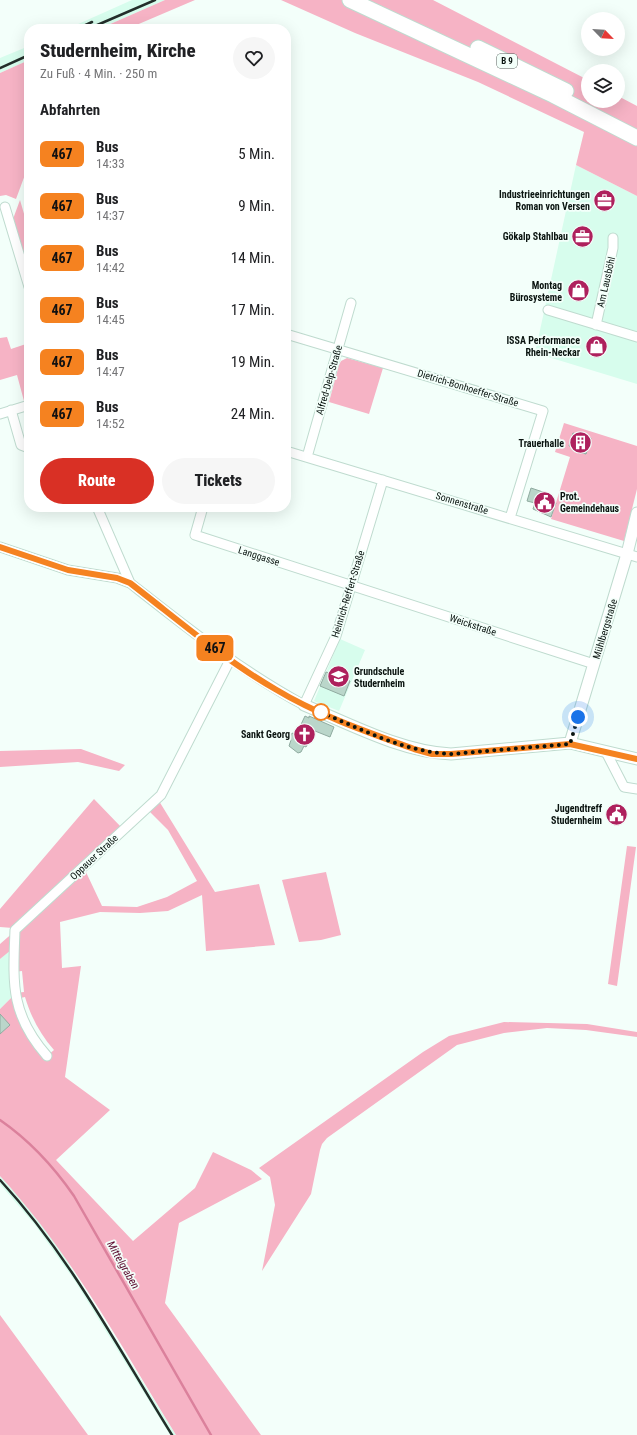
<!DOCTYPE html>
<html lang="de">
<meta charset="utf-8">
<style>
:root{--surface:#fff;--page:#f6f6f6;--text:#202124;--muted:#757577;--accent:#d93025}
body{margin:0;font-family:"Roboto Condensed",sans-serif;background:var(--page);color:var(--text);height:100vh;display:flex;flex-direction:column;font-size:15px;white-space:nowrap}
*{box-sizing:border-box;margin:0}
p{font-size:13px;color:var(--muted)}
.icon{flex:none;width:22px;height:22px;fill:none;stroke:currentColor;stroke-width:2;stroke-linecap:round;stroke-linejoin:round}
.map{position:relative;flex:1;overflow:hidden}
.side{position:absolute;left:24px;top:24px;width:267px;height:488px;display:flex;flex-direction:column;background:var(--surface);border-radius:16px;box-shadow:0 4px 16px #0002}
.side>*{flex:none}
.badge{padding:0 8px;border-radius:6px;font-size:14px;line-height:26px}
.needle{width:26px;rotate:115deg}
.controls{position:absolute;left:581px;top:12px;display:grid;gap:8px}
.controls a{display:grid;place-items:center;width:44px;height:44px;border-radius:50%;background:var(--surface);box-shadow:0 4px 16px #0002;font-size:20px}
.you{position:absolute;width:20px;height:20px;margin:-10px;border:3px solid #fff;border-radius:50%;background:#1a73e8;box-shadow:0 0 0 6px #1a73e833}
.map>.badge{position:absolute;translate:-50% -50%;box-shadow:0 0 0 2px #fff}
h2{padding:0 16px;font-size:15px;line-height:36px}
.round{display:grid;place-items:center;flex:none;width:42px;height:42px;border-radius:21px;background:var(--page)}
.head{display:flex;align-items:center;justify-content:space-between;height:68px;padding:0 16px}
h1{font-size:19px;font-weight:800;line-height:30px}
.button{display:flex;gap:8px;margin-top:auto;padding:8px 16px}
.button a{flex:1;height:46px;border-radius:24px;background:var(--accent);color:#fff;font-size:16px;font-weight:800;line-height:46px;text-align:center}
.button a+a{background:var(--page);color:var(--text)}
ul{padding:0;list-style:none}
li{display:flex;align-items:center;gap:12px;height:52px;padding:0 16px}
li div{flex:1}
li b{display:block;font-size:15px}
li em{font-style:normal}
li .badge{min-width:44px;font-weight:700;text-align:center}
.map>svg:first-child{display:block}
.built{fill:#d7fded}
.green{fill:#f6b3c5;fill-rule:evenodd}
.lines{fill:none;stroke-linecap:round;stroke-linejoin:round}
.stream{stroke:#db819c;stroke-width:2.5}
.building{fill:#bad6ca;stroke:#90aba0}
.minor-casing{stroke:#bfdbcf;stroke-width:11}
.tertiary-casing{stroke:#bfdbcf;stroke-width:13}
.trunk-casing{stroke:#bfdbcf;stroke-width:17}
.minor{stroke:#fff;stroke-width:9}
.tertiary{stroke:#fff;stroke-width:11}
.trunk{stroke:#fff;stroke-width:15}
.rail{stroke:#232e2a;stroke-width:2.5}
.line-casing{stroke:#fff;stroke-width:9}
.line{stroke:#f58220;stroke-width:6}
.walk{stroke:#09130f;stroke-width:4;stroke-dasharray:0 7.2}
.stop-dot{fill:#fff;stroke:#f58220;stroke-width:2}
.labels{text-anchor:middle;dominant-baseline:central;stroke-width:3.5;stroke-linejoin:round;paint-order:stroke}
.shield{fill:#f3fffa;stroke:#4f5a56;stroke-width:1}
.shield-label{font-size:9px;font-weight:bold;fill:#09130f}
.poi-label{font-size:10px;font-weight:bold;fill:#09130f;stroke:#f3fffa;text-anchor:end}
.street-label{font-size:10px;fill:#09130f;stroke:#f3fffa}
.water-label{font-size:11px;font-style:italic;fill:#5b092d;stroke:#f3fffa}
</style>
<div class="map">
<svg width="637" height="1435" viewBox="0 0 637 1435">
<rect width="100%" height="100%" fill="#f3fffa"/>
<path class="built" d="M 132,0 L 165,0 L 99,29 L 67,29 Z
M 29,46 L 29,60 L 0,73 L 0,58 Z
M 576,165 L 637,196 L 637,384 L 535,353 Z
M 340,639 L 365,650 L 339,711 L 314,701 Z
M 11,949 L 11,998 L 0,1009 L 0,959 Z
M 0,1176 L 22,1200 L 57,1245 L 176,1435 L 170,1435 L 75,1281 L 35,1225 L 0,1184 Z"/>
<path class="green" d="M 165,0 L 195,0 L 127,29 L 99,29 Z
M 281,0 L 433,0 L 588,80 L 588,101 L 618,101 L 618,96 L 637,106 L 637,196 L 576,165 L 584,132 L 478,82 L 355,33 Z
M 29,60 L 29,164 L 16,199 L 6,195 L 0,196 L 0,73 Z
M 20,200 L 29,231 L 29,274 L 13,219 Z
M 7,337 L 11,349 L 29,343 L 29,399 L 24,401 L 17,375 L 0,380 L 0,338 Z
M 347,358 L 383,368 L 369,414 L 329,402 L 339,365 L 341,361 Z
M 564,423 L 637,446 L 637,489 L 624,541 L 551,519 L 570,457 L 555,452 Z
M 81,749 L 125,765 L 119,771 L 78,762 L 0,767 L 0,751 Z
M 94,799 L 122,828 L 13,928 L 0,927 L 0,909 Z
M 159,801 L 215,892 L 259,884 L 275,945 L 206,951 L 202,895 L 168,911 L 140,913 L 100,912 L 60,922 L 62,968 L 81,966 L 65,1077 L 110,1110 L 56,1160 L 133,1241 L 195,1188 L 213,1152 L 251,1170 L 262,1179 L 179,1223 L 165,1303 L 261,1435 L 176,1435 C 121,1346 71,1253 0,1176 L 0,1009 L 11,998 L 11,950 L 0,959 L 0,944 L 85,870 L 102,906 L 137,907 L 167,897 L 197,881 L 168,830 L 149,811 ZM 22,971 L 24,992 L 15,993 L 14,972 ZM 25,997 C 31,1017 40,1034 54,1050 L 47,1056 L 16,999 Z
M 627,846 L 636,847 L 617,986 L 608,984 Z
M 326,872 L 341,935 L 321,940 L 299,942 L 282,880 Z
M 504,1022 L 587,1024 L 637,1032 L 637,1037 L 586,1030 L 547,1028 L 504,1033 L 457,1045 L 327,1138 L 322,1144 L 320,1150 L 311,1194 L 262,1271 L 275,1205 L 270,1177 L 259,1168 L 423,1052 L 449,1036 Z
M 0,1315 L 88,1435 L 0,1435 Z"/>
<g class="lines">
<path class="stream" d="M 0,1120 C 29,1140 54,1167 74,1196 L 211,1435"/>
</g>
<path class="building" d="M 573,433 L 591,438 L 586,454 L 575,451 L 576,448 L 569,446 Z
M 531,488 L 546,493 L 544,499 L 556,503 L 551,517 L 533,509 L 535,503 L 527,501 Z
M 334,669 L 346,674 L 344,679 L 350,681 L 344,696 L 320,686 L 326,672 L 332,674 Z
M 305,716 L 309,718 L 309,716 L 334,727 L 330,737 L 315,731 L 306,747 L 304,746 L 301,752 L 298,753 L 289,746 L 291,740 L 289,739 L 292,733 L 296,735 Z
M 0,1014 L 10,1025 L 0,1034 Z"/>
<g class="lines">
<defs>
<path id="minor" d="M 5,207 L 29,287
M 548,310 L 637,337
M 596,325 L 613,248 L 613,238
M 286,334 L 543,411 L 510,518
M 11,410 L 21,445 L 29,448
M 0,414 L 29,405
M 286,451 L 637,557
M 307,457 L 351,303
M 97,507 L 130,583
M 203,507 L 195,535 L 594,664
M 0,547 L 68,570 L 117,578 L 130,583 C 186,627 241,671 304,705 L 336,636 L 383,480
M 606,752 L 624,787 L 637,789
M 47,1056 C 10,1014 13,983 15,930 L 161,795 L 230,660"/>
<path id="tertiary" d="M 304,705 C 350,724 402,752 451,754 L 570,743 L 637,759
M 570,743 L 627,554 L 637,513"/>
<path id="trunk" d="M 350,0 L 553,95 L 637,138
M 478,48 L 566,91"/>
</defs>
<use href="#minor" class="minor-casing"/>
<use href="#tertiary" class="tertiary-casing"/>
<use href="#trunk" class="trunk-casing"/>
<use href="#minor" class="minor"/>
<use href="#tertiary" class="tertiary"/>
<use href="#trunk" class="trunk"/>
<path class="rail" d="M 77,29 L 92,22
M 88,29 L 155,0
M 0,68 L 29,55
M 0,1180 C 70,1256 118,1348 172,1435"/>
</g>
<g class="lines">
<defs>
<path id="line" d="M 0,547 L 68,570 L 117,578 L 130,583 C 177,619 223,659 275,689 C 318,715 367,732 414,749 L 432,754 L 451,754 L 570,744 L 637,759"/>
</defs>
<use href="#line" class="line-casing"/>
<use href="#line" class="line"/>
<path class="walk" d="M 321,712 L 318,711 C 361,729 404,752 451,754 L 570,744 L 578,717"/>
</g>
<defs>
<symbol id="office-disc" viewBox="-11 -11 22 22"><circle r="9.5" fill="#ae215d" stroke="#f3fffa"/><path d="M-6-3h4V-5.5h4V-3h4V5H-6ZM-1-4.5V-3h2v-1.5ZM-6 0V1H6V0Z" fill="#fff"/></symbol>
<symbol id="shop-disc" viewBox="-11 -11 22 22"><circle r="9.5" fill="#ae215d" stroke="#f3fffa"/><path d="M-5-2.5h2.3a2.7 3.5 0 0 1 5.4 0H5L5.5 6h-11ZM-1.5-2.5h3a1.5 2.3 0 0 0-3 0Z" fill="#fff"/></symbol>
<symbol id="building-disc" viewBox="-11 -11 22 22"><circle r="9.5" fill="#ae215d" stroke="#f3fffa"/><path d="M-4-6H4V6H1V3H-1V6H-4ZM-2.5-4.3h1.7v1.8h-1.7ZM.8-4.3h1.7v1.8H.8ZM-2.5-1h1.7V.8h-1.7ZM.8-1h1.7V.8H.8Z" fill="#fff"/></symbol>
<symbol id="civic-disc" viewBox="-11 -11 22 22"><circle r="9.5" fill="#ae215d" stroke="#f3fffa"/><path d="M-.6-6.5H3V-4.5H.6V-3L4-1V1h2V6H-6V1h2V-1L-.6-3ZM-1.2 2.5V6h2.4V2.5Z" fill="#fff"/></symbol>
<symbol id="school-disc" viewBox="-11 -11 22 22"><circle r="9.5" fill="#ae215d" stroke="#f3fffa"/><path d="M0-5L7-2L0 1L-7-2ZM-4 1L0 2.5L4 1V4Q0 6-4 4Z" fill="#fff"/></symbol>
<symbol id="church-disc" viewBox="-11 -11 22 22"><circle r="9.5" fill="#ae215d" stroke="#f3fffa"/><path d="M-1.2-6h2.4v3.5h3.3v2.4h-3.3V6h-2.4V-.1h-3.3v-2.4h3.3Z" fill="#fff"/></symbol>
</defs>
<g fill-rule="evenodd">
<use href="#office-disc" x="592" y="188" width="25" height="25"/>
<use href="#office-disc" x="570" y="224" width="25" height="25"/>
<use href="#shop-disc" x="566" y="278" width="25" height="25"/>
<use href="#shop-disc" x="584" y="334" width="25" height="25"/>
<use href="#building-disc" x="568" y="430" width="25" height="25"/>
<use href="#civic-disc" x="532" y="490" width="25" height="25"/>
<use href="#school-disc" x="326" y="664" width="25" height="25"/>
<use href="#church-disc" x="292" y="722" width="25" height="25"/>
<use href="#civic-disc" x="604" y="802" width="25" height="25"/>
</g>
<circle class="stop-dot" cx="321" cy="712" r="8"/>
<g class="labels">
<rect class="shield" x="497" y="54" width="20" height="14" rx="3"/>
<g class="shield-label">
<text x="507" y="61">B 9</text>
</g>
<g class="poi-label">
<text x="590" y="194">Industrieeinrichtungen<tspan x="590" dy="12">Roman von Versen</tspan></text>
<text x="568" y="236">Gökalp Stahlbau</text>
<text x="562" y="285">Montag<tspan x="562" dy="12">Bürosysteme</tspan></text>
<text x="580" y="340">ISSA Performance<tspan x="580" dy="12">Rhein-Neckar</tspan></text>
<text x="564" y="443">Trauerhalle</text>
<text x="560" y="496" text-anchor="start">Prot.<tspan x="560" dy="12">Gemeindehaus</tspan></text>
<text x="354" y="671" text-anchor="start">Grundschule<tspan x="354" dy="12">Studernheim</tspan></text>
<text x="290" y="734">Sankt Georg</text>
<text x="602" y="808">Jugendtreff<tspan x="602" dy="12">Studernheim</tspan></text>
</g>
<g class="street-label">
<text transform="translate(606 282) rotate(-77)">Am Lausböhl</text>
<text transform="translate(329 380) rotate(-74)">Alfred-Delp-Straße</text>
<text transform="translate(468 388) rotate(17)">Dietrich-Bonhoeffer-Straße</text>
<text transform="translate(462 503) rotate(17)">Sonnenstraße</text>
<text transform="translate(259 556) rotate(18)">Langgasse</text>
<text transform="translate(348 594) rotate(-73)">Heinrich-Reffert-Straße</text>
<text transform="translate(473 625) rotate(18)">Weickstraße</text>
<text transform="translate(605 629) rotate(-73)">Mühlbergstraße</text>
<text transform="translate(94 857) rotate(-43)">Oppauer Straße</text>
</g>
<g class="water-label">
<text transform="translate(123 1265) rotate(60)">Mittelgraben</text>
</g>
</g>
</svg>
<div class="controls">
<a><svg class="needle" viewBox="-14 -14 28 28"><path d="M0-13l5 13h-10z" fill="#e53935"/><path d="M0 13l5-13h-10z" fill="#757577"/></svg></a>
<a><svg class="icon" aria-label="layers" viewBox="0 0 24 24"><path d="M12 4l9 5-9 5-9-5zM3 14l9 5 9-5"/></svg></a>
</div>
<div class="you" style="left:578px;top:717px"></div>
<b class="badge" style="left:215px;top:648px;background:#f58220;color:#111">467</b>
<section class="side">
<div class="head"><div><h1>Studernheim, Kirche</h1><p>Zu Fuß · 4 Min. · 250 m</p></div><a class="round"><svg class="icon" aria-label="heart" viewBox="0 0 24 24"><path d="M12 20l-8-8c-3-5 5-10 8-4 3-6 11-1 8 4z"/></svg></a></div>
<h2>Abfahrten</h2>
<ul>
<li><span class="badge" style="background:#f58220;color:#111">467</span><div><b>Bus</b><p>14:33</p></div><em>5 Min.</em></li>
<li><span class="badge" style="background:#f58220;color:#111">467</span><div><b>Bus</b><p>14:37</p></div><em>9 Min.</em></li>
<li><span class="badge" style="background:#f58220;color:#111">467</span><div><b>Bus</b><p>14:42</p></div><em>14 Min.</em></li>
<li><span class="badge" style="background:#f58220;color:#111">467</span><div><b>Bus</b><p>14:45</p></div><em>17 Min.</em></li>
<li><span class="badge" style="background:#f58220;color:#111">467</span><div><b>Bus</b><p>14:47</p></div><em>19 Min.</em></li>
<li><span class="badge" style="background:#f58220;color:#111">467</span><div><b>Bus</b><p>14:52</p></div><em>24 Min.</em></li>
</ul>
<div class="button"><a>Route</a><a>Tickets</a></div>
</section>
</div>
